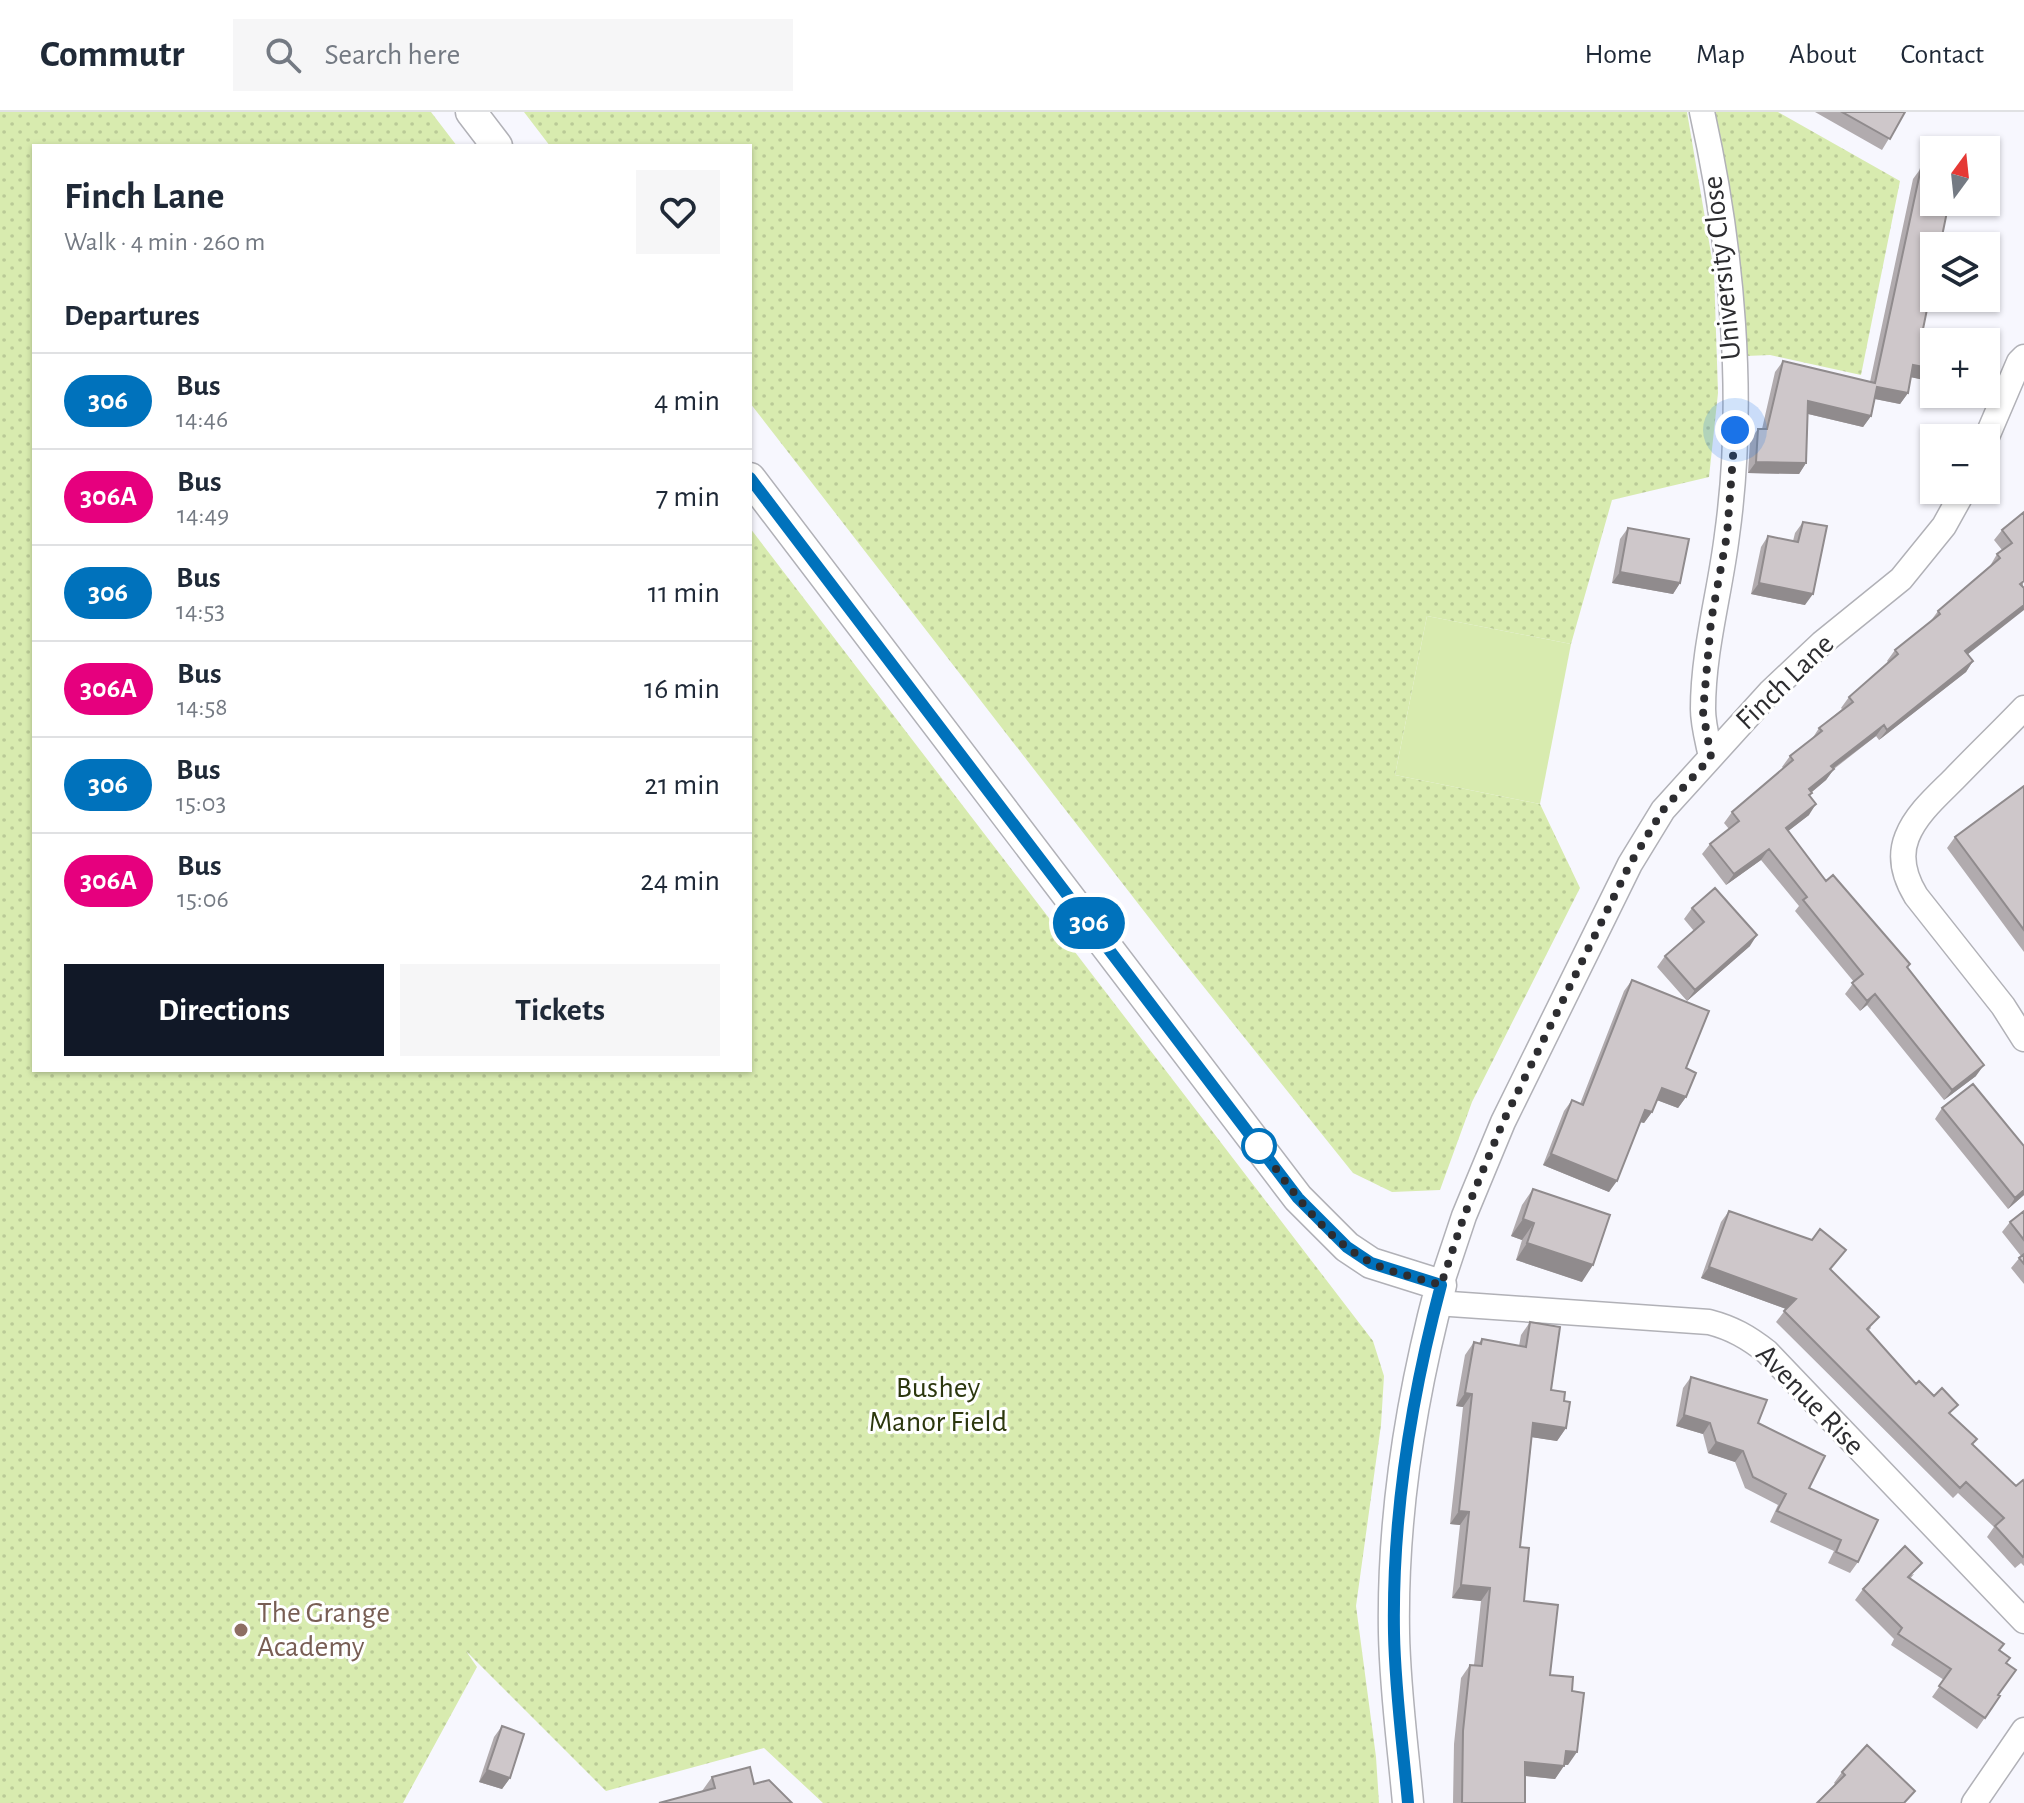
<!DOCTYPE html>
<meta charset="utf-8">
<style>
:root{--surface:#fff;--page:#f6f6f7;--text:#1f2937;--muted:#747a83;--line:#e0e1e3;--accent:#111827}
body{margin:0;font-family:"Alegreya Sans",sans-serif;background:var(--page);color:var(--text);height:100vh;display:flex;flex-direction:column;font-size:30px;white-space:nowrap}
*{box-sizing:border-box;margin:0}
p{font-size:26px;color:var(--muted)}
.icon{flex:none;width:44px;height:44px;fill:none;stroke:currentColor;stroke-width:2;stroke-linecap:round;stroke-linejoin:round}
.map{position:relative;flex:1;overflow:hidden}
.drawer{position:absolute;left:32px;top:32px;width:720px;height:928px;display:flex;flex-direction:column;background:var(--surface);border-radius:0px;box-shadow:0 2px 6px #0004}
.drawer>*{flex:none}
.badge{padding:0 16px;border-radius:26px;font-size:28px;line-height:52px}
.needle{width:52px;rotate:15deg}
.tools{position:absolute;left:1920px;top:24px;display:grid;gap:16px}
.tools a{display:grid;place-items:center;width:80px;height:80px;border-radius:0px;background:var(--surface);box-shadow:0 2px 6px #0004;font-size:40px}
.you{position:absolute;width:40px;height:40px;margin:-20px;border:6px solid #fff;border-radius:50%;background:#1a73e8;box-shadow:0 0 0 12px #1a73e833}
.map>.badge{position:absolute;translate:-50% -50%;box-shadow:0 0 0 4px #fff}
h2{padding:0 32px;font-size:30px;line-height:72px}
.round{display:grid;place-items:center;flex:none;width:84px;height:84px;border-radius:0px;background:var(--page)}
.overview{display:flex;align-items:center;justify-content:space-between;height:136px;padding:0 32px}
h1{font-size:38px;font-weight:600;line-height:60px}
.primary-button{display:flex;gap:16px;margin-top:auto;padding:16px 32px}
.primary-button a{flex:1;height:92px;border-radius:0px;background:var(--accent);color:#fff;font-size:32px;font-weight:600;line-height:92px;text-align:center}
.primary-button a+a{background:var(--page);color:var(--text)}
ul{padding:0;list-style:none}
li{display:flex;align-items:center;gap:24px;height:96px;padding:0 32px;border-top:2px solid var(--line)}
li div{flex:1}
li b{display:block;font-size:30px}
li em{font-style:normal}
li .badge{min-width:88px;font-weight:700;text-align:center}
header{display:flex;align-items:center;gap:48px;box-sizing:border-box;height:112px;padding:0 40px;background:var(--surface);border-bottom:2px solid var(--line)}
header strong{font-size:38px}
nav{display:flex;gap:44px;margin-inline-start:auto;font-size:28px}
.search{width:560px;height:72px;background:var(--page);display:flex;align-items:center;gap:20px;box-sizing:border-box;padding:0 28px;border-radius:0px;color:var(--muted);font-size:30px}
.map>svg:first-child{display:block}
.green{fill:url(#green-dots)}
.pitch{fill:#d8ebaf}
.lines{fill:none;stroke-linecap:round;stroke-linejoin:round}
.minor-casing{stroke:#b1b1b7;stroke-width:27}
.tertiary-casing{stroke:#b1b1b7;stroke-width:33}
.minor{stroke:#fff;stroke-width:24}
.tertiary{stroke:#fff;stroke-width:30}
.wall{fill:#b1abae}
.shaded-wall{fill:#908b8d}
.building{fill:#cec7ca;stroke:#908b8d;stroke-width:2}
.line-casing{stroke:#fff;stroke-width:18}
.line{stroke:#0072bc;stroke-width:12}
.walk{stroke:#2d2d30;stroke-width:8;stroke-dasharray:0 14.4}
.stop-dot{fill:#fff;stroke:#0072bc;stroke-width:4}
.education-dot{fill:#8d6e63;stroke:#fff;stroke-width:3}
.labels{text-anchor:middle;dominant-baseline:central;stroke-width:6;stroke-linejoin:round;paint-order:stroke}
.street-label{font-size:30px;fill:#2d2d30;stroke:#fff}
.park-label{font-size:30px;fill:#2c370e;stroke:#fff}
.education-label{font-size:30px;fill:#785e54;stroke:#fff;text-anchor:start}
</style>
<header>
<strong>Commutr</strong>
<div class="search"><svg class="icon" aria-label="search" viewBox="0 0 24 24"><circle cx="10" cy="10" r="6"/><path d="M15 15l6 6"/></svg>Search here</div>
<nav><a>Home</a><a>Map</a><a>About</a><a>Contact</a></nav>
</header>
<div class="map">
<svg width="2024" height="1691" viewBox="0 0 2024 1691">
<defs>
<pattern id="green-dots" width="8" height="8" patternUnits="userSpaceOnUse" patternTransform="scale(2)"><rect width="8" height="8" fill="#d8ebaf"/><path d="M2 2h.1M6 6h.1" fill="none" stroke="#baca97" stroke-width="1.8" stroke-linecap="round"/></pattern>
</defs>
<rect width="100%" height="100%" fill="#f7f7fe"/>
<path class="green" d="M 0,0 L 431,0 L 457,34 L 34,34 L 34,958 L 750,958 L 750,416 L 1373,1229 L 1384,1264 L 1381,1313 L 1356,1494 L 1376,1645 L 1379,1691 L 823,1691 L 764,1636 L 606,1679 L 466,1539 L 477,1555 L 403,1691 L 0,1691 Z
M 524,0 L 1687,0 L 1714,159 L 1718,281 L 1709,365 L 1612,388 L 1571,532 L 1427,504 L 1395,663 L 1540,692 L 1580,776 L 1472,990 L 1440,1078 L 1392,1080 L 1353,1061 L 1171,834 L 750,291 L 750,34 L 550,34 Z
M 1714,0 L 1778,0 L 1900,69 L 1861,263 L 1770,243 L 1746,244 C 1741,162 1731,81 1714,0 Z"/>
<path class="pitch" d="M 1427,504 L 1571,532 L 1540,692 L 1395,663 Z"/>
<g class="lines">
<defs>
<path id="minor" d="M 1702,0 C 1732,134 1746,287 1727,423 C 1720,481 1703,538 1703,597 C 1703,613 1708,630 1711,645
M 1986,327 L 2019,250 L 2024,245
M 2024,596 C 2001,620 1977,643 1954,667 C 1937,684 1916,702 1907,725 C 1899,745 1905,766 1916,784 L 2003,894 L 2024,927
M 1441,1173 L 1464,1104 L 1503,1010 L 1630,752 L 1663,698 L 1770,580 L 1822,531 L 1901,467 L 1944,414 L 1964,378
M 1436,1191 L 1709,1210 C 1732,1216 1748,1225 1767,1240 L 2024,1509
M 1974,1691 L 2024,1618"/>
<path id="tertiary" d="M 471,0 L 497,34
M 750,366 L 1298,1086 L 1347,1135 L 1371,1151 L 1441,1173 C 1411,1286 1392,1404 1394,1521 C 1395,1578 1403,1635 1408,1691"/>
</defs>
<use href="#minor" class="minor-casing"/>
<use href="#tertiary" class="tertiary-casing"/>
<use href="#minor" class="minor"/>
<use href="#tertiary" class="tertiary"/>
</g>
<path class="wall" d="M 1815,0 L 1905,0 L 1882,38 Z
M 1921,56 L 1923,217 L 1929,269 L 1911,265 L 1908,281 L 1900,292 L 1875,287 L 1871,304 L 1863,315 L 1808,302 L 1806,351 L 1799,362 L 1748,361 L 1750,328 L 1758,317 L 1762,317 L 1775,260 L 1783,249 L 1870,270 L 1913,67 Z
M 2024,400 L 2023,475 L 1968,542 L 1973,549 L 1966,560 L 1879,628 L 1876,624 L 1834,657 L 1826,668 L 1812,680 L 1810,684 L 1809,703 L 1788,719 L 1826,769 L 1908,855 L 1976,964 L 1944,988 L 1867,893 L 1860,899 L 1845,882 L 1854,870 L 1795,799 L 1799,794 L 1761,748 L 1726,773 L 1702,742 L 1710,732 L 1729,717 L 1724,711 L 1732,700 L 1783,656 L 1782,655 L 1790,644 L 1812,627 L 1819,616 L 1842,597 L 1841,596 L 1849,585 L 1889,551 L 1887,549 L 1895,538 L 1930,510 L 1938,499 L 1990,454 L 1997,442 L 2002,438 L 1994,428 L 2002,418 Z
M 1803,410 L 1805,493 L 1751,482 L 1761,435 L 1768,424 L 1793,429 L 1795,421 Z
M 1628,416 L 1680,471 L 1673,482 L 1612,471 L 1620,427 Z
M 2024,674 L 2024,840 L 1947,736 L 1955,725 Z
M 1692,796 L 1750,834 L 1687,889 L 1657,855 L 1665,844 L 1694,819 L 1684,807 Z
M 1632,868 L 1686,956 L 1686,985 L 1678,996 L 1657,988 L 1652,1000 L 1644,1011 L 1640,1010 L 1609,1080 L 1543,1053 L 1564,999 L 1572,988 L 1580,992 L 1624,879 Z
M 1942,996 L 2024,1034 L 2024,1083 L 2008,1097 L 1935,1007 Z
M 1533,1077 L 1582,1170 L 1516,1148 L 1522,1128 L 1511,1124 L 1522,1093 Z
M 1729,1099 L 1831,1158 L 1871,1216 L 1868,1219 L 1916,1272 L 1951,1303 L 1973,1333 L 2016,1374 L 2024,1370 L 2024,1454 L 2021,1451 L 2015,1456 L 1987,1425 L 1994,1415 L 1958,1381 L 1953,1386 L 1776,1210 L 1786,1197 L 1701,1166 L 1721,1110 Z
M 2024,1099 L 2024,1172 L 2011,1156 L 2021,1144 L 2002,1120 L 2010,1110 Z
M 1530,1210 L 1551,1278 L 1564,1289 L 1566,1316 L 1557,1329 L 1532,1325 L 1520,1435 L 1524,1489 L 1550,1563 L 1572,1579 L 1568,1653 L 1564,1653 L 1555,1667 L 1525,1664 L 1525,1691 L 1453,1691 L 1454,1632 L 1461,1566 L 1470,1553 L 1474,1553 L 1481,1489 L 1452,1486 L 1460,1413 L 1450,1412 L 1463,1295 L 1456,1294 L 1465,1243 L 1474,1230 L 1479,1231 L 1482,1227 L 1519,1234 L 1521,1223 Z
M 1691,1265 L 1758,1311 L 1809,1376 L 1858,1450 L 1850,1461 L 1828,1451 L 1834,1439 L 1770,1410 L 1778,1393 L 1745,1376 L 1735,1350 L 1708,1341 L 1703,1322 L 1676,1314 L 1683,1276 Z
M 1914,1462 L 1910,1467 L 1999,1538 L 2006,1551 L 1999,1583 L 2000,1584 L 1977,1617 L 1932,1585 L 1944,1568 L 1891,1533 L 1894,1527 L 1855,1488 L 1863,1477 Z
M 502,1614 L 510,1666 L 502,1677 L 479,1670 L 494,1625 Z
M 1842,1660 L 1915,1679 L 1835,1672 L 1834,1671 Z
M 712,1665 L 754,1672 L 702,1679 Z"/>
<path class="shaded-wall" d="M 1913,253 L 1934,257 L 1934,261 L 1929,269 L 1905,264 Z
M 1877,275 L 1908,281 L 1900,292 L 1870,286 Z
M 1808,289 L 1871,304 L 1863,315 L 1800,300 Z
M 1756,350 L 1806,351 L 1799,362 L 1748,361 Z
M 1620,460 L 1680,471 L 1673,482 L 1612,471 Z
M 1759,471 L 1813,482 L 1805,493 L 1751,482 Z
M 2024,493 L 2024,498 L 1958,550 L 1965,539 Z
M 1973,549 L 1966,560 L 1879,628 L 1887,618 Z
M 1884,613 L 1876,624 L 1823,664 L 1831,654 Z
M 1834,657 L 1826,668 L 1802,688 L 1809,677 Z
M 1816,692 L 1809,703 L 1778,727 L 1786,716 Z
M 1769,737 L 1761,748 L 1726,773 L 1734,762 Z
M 1757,823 L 1750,834 L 1687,889 L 1695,878 Z
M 1875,882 L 1867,893 L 1860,899 L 1867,889 Z
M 1984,953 L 1976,964 L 1944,988 L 1952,978 Z
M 1662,976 L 1686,985 L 1678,996 L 1654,987 Z
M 1645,998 L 1652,1000 L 1644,1011 L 1637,1009 Z
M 1551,1042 L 1617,1069 L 1609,1080 L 1543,1053 Z
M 2024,1078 L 2024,1083 L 2008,1097 L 2015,1086 Z
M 1523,1107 L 1534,1111 L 1522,1128 L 1511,1124 Z
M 1527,1131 L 1593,1153 L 1582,1170 L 1516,1148 Z
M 1709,1155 L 1796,1187 L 1789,1198 L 1701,1166 Z
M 1465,1281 L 1472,1282 L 1463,1295 L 1456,1294 Z
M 1684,1303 L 1710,1311 L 1703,1322 L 1676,1314 Z
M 1533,1311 L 1566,1316 L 1557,1329 L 1524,1324 Z
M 1716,1330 L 1743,1339 L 1735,1350 L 1708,1341 Z
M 1459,1399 L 1469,1400 L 1460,1413 L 1450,1412 Z
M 1461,1473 L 1490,1476 L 1481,1489 L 1452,1486 Z
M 1566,1639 L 1577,1640 L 1568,1653 L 1557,1652 Z
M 1525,1650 L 1564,1654 L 1555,1667 L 1516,1663 Z
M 487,1658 L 510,1666 L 502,1677 L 479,1670 Z"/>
<path class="building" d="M 1842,0 L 1905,0 L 1890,27 Z
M 1921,56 L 1934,58 L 1934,90 L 1949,90 L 1940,134 L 1934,134 L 1934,163 L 1923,217 L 1944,221 L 1942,230 L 1934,230 L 1934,257 L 1913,253 L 1908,281 L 1877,275 L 1871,304 L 1808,289 L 1806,351 L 1756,350 L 1758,317 L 1767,317 L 1783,249 L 1875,271 Z
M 2024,400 L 2024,469 L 2020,472 L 2024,476 L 2024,493 L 1965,539 L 1973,549 L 1887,618 L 1884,613 L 1831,654 L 1834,657 L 1809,677 L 1812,681 L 1809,683 L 1816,692 L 1786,716 L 1826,769 L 1833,763 L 1910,852 L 1907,855 L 1984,953 L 1952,978 L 1875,882 L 1867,889 L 1852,871 L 1863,862 L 1803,788 L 1807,785 L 1769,737 L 1734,762 L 1710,732 L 1739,709 L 1732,700 L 1793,648 L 1790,644 L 1822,619 L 1819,616 L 1853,590 L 1849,585 L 1898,542 L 1895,538 L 1940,502 L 1938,499 L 2000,446 L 1997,442 L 2012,431 L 2002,418 Z
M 1803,410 L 1827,414 L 1813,482 L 1759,471 L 1768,424 L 1798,430 Z
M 1628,416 L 1689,427 L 1680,471 L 1620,460 Z
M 2024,674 L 2024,818 L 1955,725 Z
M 1715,776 L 1757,823 L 1695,878 L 1665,844 L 1704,810 L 1692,796 Z
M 1632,868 L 1709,899 L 1686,956 L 1696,961 L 1686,985 L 1662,976 L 1652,1000 L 1645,998 L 1617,1069 L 1551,1042 L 1572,988 L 1583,993 Z
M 1973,972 L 2024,1034 L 2024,1078 L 2015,1086 L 1942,996 Z
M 1533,1077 L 1610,1103 L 1593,1153 L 1527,1131 L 1534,1111 L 1523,1107 Z
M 1729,1099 L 1812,1128 L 1820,1117 L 1846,1138 L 1830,1157 L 1879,1205 L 1867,1217 L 1916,1272 L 1919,1269 L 1934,1284 L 1942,1276 L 1958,1293 L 1949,1301 L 1977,1327 L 1972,1332 L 2016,1374 L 2023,1368 L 2024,1370 L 2024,1444 L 2023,1445 L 1995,1414 L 2004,1406 L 1966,1370 L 1960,1376 L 1784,1199 L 1796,1187 L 1709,1155 Z
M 2024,1099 L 2024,1128 L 2010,1110 Z
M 2024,1142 L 2024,1152 L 2019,1146 Z
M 1530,1210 L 1560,1215 L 1551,1278 L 1565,1280 L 1564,1289 L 1570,1290 L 1566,1316 L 1533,1311 L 1520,1435 L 1529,1436 L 1524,1489 L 1558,1493 L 1550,1563 L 1573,1565 L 1572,1579 L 1584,1581 L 1577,1640 L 1566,1639 L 1564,1654 L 1525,1650 L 1525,1691 L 1462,1691 L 1463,1619 L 1470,1553 L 1482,1554 L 1490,1476 L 1461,1473 L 1469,1400 L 1459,1399 L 1472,1282 L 1465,1281 L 1474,1230 L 1481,1232 L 1482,1227 L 1526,1235 Z
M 1691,1265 L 1767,1288 L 1758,1311 L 1825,1344 L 1809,1376 L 1878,1408 L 1858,1450 L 1836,1440 L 1841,1428 L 1777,1399 L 1786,1382 L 1753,1365 L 1743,1339 L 1716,1330 L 1710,1311 L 1684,1303 Z
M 1905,1434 L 1922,1451 L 1908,1465 L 2004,1532 L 1999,1538 L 2010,1546 L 2006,1551 L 2016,1558 L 1998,1583 L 2000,1584 L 1985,1606 L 1939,1574 L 1951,1557 L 1898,1522 L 1902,1516 L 1863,1477 Z
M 502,1614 L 524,1622 L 510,1666 L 487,1658 Z
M 1867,1633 L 1915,1679 L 1904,1691 L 1817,1691 L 1845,1663 L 1842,1660 Z
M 750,1655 L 754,1672 L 769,1668 L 792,1691 L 659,1691 L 715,1676 L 712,1665 Z"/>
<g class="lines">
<defs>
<path id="line" d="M 750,366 L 1298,1086 L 1347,1135 L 1371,1151 L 1441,1173 C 1411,1286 1392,1404 1394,1521 C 1395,1578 1403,1635 1408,1691"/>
</defs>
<use href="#line" class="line-casing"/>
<use href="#line" class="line"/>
<path class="walk" d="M 1259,1034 C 1290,1075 1323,1126 1370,1150 C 1392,1161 1418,1166 1441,1173 L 1464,1104 L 1503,1010 L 1630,752 L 1663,698 L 1711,645 L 1703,600 L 1711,509 L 1727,423 L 1735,318"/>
</g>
<circle class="stop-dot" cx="1259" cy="1034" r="16"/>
<circle class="education-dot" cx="241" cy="1518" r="8"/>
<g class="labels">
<g class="street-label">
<text transform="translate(1722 156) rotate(-96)">University Close</text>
<text transform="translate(1785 570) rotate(-44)">Finch Lane</text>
<text transform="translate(1810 1288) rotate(46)">Avenue Rise</text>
</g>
<g class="park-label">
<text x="938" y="1276">Bushey<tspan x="938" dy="34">Manor Field</tspan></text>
</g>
<g class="education-label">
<text x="257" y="1501">The Grange<tspan x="257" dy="34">Academy</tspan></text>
</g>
</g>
</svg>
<div class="tools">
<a><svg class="needle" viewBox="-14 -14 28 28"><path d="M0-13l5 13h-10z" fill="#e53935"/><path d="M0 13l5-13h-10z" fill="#747a83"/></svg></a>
<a><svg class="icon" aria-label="layers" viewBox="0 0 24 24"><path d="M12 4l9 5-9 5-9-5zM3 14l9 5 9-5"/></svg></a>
<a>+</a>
<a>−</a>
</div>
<div class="you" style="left:1735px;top:318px"></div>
<b class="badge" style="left:1089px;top:811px;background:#0072bc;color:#fff">306</b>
<section class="drawer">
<div class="overview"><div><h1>Finch Lane</h1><p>Walk · 4 min · 260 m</p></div><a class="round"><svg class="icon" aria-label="heart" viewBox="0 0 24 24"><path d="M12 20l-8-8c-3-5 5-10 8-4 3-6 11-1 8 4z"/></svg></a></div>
<h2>Departures</h2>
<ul>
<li><span class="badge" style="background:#0072bc;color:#fff">306</span><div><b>Bus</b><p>14:46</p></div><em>4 min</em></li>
<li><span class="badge" style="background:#e6007e;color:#fff">306A</span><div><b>Bus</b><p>14:49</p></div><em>7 min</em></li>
<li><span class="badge" style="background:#0072bc;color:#fff">306</span><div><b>Bus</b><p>14:53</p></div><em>11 min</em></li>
<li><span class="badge" style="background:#e6007e;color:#fff">306A</span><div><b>Bus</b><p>14:58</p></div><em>16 min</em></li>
<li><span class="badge" style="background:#0072bc;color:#fff">306</span><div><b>Bus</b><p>15:03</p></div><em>21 min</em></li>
<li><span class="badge" style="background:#e6007e;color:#fff">306A</span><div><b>Bus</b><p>15:06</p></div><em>24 min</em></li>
</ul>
<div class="primary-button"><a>Directions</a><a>Tickets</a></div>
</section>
</div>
